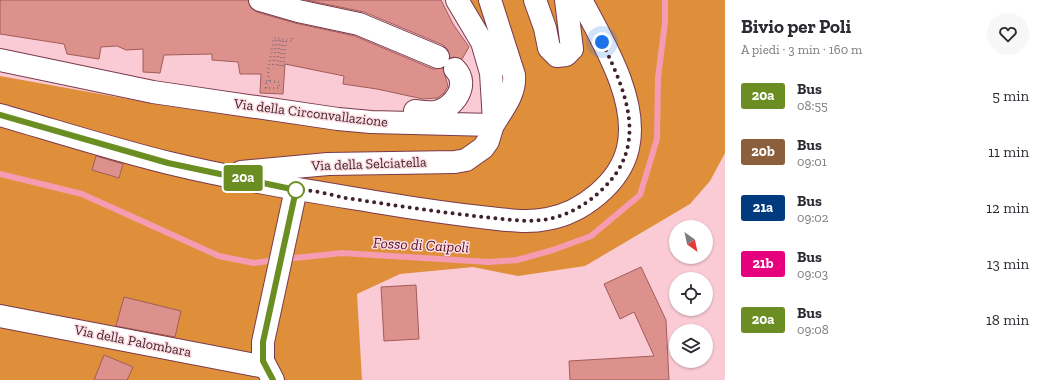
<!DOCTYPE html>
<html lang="it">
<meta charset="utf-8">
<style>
:root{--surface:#fff;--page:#f7f7f7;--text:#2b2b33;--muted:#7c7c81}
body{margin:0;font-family:"Zilla Slab",serif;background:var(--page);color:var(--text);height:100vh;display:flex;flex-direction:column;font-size:15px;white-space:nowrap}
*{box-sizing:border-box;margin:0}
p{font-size:13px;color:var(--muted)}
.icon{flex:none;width:22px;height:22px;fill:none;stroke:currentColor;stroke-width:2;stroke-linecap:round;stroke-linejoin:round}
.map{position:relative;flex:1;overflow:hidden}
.panel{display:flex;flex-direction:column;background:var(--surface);width:320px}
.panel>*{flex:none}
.badge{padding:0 8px;border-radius:3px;font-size:14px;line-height:26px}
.needle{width:26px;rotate:147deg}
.tools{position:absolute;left:669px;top:220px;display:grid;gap:8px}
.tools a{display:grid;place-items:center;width:44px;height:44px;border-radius:50%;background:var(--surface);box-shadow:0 1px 3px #0004;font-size:20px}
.you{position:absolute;width:20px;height:20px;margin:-10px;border:3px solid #fff;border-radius:50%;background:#1a73e8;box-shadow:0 0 0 6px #1a73e833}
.map>.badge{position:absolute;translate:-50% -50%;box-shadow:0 0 0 2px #fff}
.round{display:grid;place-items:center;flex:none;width:42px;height:42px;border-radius:21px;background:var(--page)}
.head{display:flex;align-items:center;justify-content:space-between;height:68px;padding:0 16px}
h1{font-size:19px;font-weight:800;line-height:30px}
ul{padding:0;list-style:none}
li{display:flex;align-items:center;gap:12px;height:56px;padding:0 16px}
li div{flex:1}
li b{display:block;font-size:15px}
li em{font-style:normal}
li .badge{min-width:44px;font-weight:700;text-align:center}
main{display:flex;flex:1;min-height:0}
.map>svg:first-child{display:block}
.forest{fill:#df8f3a}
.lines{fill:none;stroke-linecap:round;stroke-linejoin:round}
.stream{stroke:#f59cb2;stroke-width:6}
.building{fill:#dd918c;stroke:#a25c58}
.minor-casing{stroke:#7a3a4c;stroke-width:24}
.path{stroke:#98727b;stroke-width:2.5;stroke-dasharray:1 3;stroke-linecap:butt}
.minor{stroke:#fff;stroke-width:22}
.line-casing{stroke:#fff;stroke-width:9}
.line{stroke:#6b8e23;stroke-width:6}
.walk{stroke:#40232a;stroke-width:4;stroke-dasharray:0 7.2}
.stop-dot{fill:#fff;stroke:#6b8e23;stroke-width:2}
.labels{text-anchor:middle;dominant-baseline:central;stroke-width:3;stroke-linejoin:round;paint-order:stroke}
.street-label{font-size:14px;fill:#40232a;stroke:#fddde4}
.water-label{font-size:15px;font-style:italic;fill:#541029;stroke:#fddde4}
</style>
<main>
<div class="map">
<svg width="725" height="380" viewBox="0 0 725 380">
<rect width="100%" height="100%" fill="#facbd5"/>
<path class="forest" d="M 457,0 L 725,0 L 725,153 L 710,181 L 690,204 L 585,266 L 518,276 L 473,267 L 400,274 L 357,294 L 362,380 L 0,380 L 0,76 L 167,106 L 345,131 L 384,131 L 494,121 L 491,73 Z"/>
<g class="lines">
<path class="stream" d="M 0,174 L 82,194 L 219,256 L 254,263 L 276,260
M 285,259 L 342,253 L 489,262 L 517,260 L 553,250 L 591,236 L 640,195 L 657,139 L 658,78 L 665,22 L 665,0"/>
</g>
<path class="building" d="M 0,0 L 248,0 L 251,8 L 257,12 L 295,23 L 355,36 L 433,69 L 443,68 L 448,86 L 444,93 L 437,98 L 423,99 L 377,89 L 343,84 L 344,76 L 285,64 L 283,94 L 260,93 L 261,74 L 240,74 L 238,62 L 212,60 L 212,54 L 164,55 L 160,73 L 143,72 L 143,49 L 126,50 L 117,46 L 101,47 L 99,59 L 67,54 L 64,44 L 0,34 Z
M 306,0 L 441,0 L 453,24 L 469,47 L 462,59 L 454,57 L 450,58 L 448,50 L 443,45 L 364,12 Z
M 96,156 L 123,164 L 119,178 L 92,170 Z
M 641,267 L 666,320 L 669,380 L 570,380 L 569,361 L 654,356 L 634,312 L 620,319 L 604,284 Z
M 416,285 L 419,339 L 384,341 L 381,287 Z
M 124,297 L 181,311 L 175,337 L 116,326 Z
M 104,355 L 133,367 L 127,380 L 94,380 Z"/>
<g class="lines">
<defs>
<path id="minor" d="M 260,0 L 298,11 L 359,24 L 438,57
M 490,0 L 514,75 C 516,94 502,110 493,125
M 535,0 L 545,28 L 549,48 L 557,56 L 566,55 L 572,49 L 566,0
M 0,60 L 153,92 L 338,119 L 371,122 L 493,125
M 415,111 C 422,112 428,113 435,112 C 453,109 471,85 455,69
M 0,115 C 56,131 112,149 169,163 C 239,180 310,191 382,203 C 418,209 453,214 489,218 C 508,220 528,223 547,219 C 582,213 620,183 628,148 C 639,100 603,42 581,0
M 241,172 L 328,164 L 455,162 L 466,160 L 483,148 L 488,141 L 494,121 L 491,73 L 482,42 L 457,0
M 0,316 L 265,367
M 273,380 L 263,361 L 263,342 L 296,189"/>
</defs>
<use href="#minor" class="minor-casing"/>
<path class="path" d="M 273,65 L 277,38
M 277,65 L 280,39
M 280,66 L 283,39
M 283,66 L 286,40
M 266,81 L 279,82 L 279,88 L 266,88 Z
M 269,81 L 268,71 L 274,38 L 292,41 L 292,38"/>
<use href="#minor" class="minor"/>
</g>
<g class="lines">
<defs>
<path id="line" d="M 0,115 L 168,163 L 296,190 L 263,342 L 263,361 L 273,380"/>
</defs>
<use href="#line" class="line-casing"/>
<use href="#line" class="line"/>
<path class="walk" d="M 296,190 C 311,189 331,195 346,198 C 392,205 438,212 484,217 C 505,219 527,223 548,219 C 572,215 595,199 611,180 C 647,137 623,86 602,42"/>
</g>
<circle class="stop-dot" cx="296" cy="190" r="8"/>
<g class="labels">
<g class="street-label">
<text transform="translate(311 113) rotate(7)">Via della Circonvallazione</text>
<text transform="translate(369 164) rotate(-2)">Via della Selciatella</text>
<text transform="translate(133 341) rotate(11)">Via della Palombara</text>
</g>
<g class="water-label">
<text transform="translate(421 245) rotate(3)">Fosso di Caipoli</text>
</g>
</g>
</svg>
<div class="tools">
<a><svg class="needle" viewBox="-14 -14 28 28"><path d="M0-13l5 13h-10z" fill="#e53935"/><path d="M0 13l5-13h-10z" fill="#7c7c81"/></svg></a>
<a><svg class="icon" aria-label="locate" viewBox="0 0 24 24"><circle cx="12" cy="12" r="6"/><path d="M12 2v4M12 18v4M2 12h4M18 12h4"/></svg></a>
<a><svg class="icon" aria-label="layers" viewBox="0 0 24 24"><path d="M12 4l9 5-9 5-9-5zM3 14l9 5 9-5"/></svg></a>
</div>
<div class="you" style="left:602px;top:42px"></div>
<b class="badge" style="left:243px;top:178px;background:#6b8e23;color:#fff">20a</b>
</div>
<section class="panel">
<div class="head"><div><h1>Bivio per Poli</h1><p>A piedi · 3 min · 160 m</p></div><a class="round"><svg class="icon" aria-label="heart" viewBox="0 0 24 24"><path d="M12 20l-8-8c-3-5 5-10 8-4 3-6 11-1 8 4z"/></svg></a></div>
<ul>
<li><span class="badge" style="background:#6b8e23;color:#fff">20a</span><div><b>Bus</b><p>08:55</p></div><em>5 min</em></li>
<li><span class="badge" style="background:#8b5e3c;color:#fff">20b</span><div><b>Bus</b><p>09:01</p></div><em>11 min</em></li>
<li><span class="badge" style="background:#003b80;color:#fff">21a</span><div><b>Bus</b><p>09:02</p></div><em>12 min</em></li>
<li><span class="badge" style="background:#e6007e;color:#fff">21b</span><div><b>Bus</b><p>09:03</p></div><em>13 min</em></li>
<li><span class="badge" style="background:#6b8e23;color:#fff">20a</span><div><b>Bus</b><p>09:08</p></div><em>18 min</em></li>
</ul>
</section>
</main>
